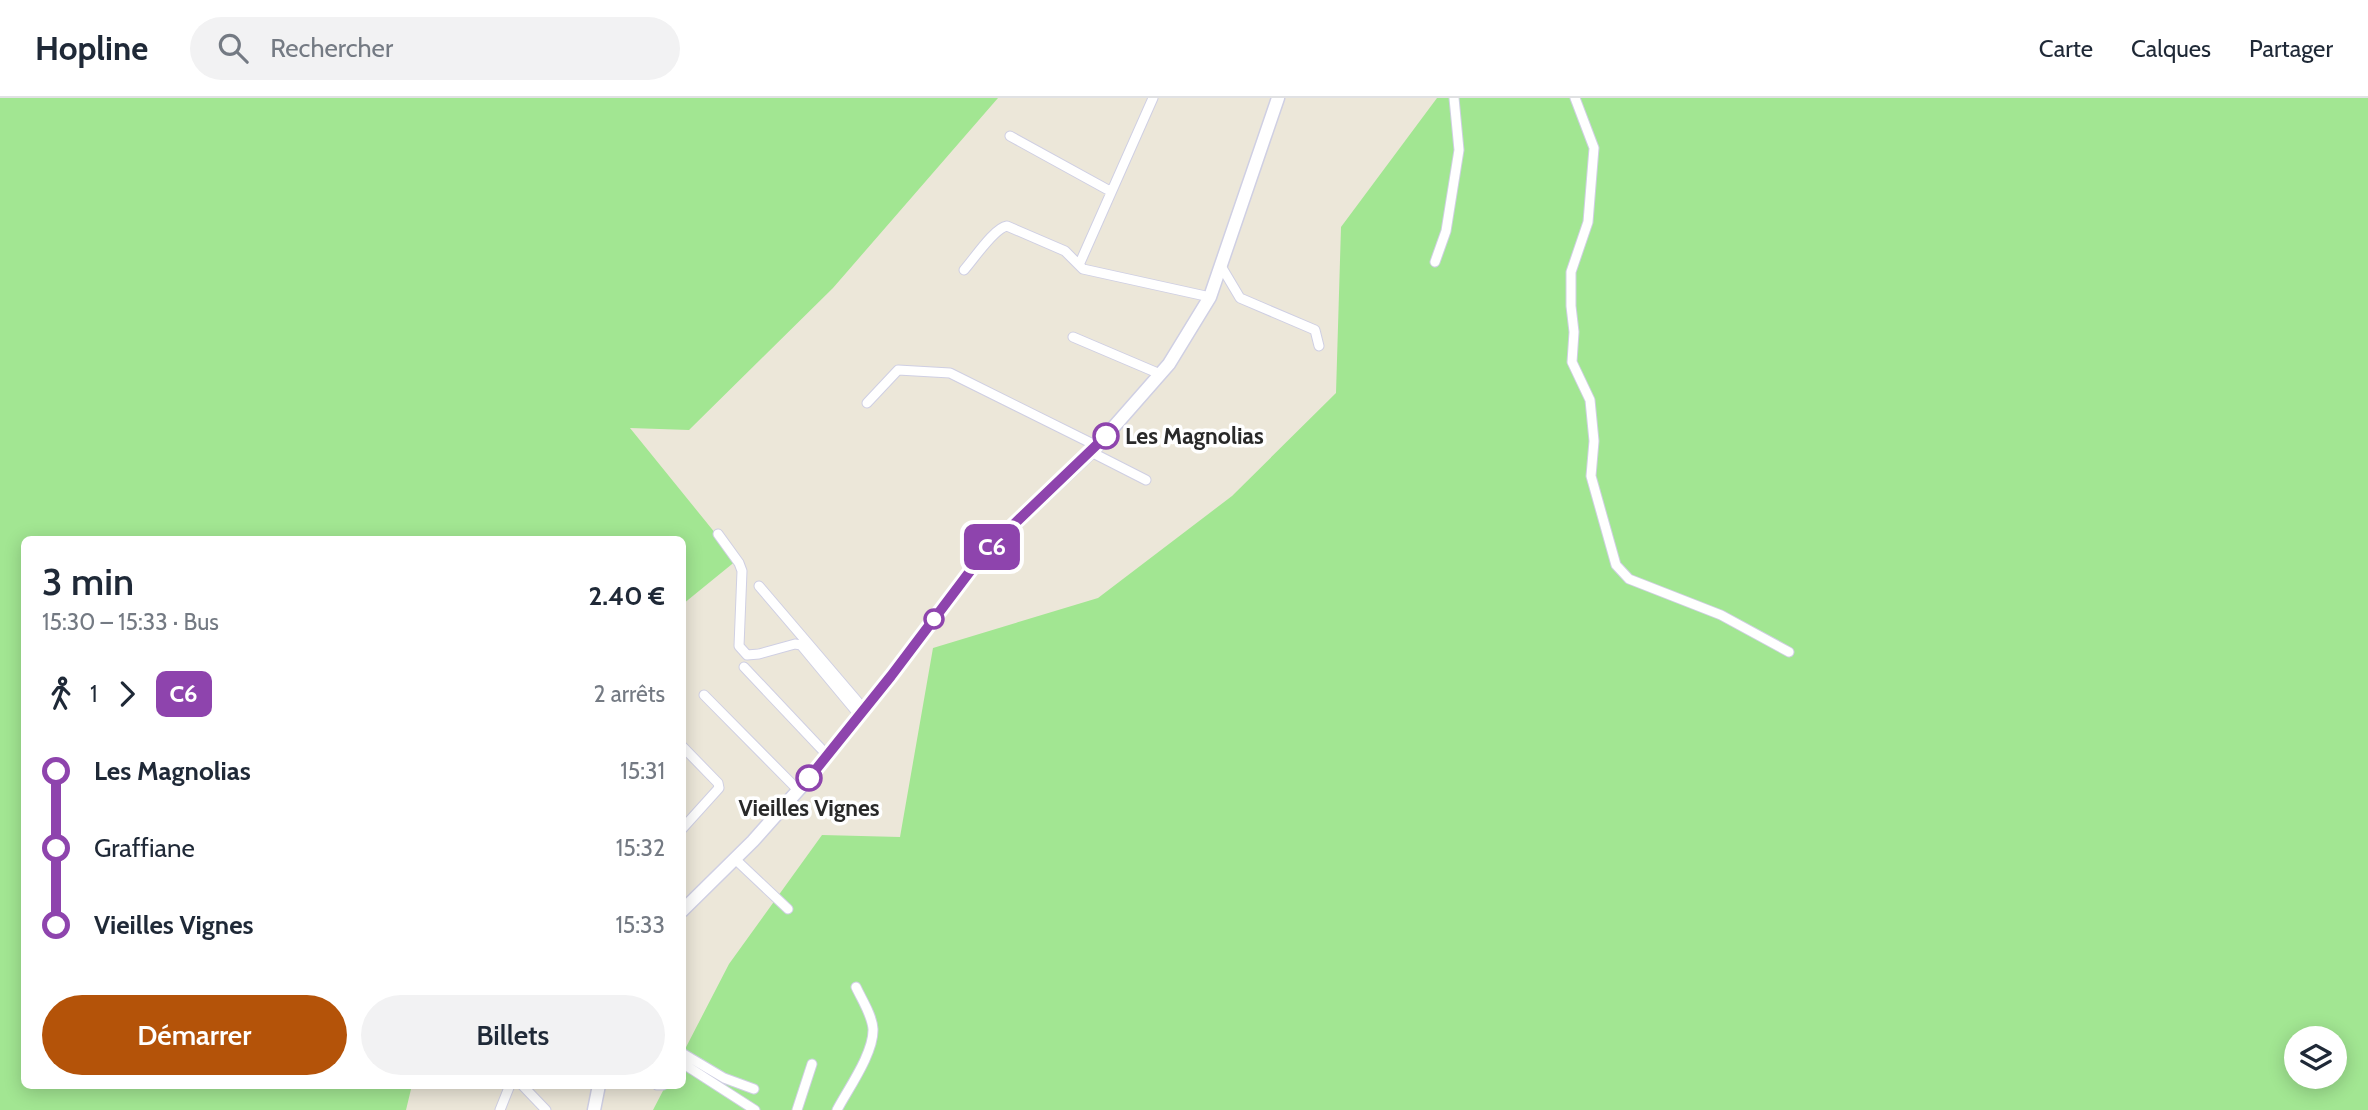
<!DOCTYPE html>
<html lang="fr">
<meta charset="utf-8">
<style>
:root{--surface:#fff;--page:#f2f2f3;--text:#1f2937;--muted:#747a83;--line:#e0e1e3;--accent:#b45309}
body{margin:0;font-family:Cabin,sans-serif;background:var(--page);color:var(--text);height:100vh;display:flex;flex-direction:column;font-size:26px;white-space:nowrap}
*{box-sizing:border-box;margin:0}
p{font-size:23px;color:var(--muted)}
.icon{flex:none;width:38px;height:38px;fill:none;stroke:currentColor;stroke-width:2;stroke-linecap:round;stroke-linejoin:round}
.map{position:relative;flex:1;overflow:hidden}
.sheet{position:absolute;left:21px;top:438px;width:665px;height:553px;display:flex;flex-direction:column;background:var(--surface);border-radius:10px;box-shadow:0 4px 18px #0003}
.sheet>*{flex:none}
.badge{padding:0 14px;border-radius:10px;font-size:24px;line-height:46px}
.buttons{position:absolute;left:2284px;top:928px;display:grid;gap:14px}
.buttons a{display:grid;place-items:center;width:63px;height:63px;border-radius:50%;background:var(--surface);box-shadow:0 4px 18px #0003;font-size:35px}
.map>.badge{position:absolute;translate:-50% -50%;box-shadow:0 0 0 4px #fff}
.legs{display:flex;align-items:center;gap:10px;height:77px;padding:0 21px;font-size:23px}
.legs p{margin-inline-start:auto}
.overview{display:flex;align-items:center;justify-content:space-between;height:119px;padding:0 21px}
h1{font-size:38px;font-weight:600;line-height:52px}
.action{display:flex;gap:14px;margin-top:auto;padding:14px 21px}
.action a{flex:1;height:80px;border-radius:42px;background:var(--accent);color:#fff;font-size:28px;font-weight:600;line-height:80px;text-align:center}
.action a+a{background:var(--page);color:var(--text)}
ul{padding:0 21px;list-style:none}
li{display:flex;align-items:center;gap:24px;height:77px;font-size:26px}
li i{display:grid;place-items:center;width:10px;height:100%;margin:0 9px;background:currentColor}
li i::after{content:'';width:18px;height:18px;margin:-9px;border:5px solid;border-radius:50%;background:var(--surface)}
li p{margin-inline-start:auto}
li:first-child i{background:linear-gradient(#0000 50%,currentColor 0)}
li:last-child i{background:linear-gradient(currentColor 50%,#0000 0)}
header{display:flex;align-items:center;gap:42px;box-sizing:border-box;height:98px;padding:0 35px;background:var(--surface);border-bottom:2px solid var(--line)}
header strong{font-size:33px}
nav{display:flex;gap:38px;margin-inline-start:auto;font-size:24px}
.search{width:490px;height:63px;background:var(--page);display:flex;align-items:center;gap:18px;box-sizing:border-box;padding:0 24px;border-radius:38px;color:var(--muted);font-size:26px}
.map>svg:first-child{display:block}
.green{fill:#a2e692;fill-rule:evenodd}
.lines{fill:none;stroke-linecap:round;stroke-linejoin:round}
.street-casing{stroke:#cfcfe3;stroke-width:11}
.secondary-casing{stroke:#cfcfe3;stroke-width:15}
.street{stroke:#fff;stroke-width:9}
.secondary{stroke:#fff;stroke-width:12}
.line-1-casing{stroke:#fff;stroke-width:16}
.line-1{stroke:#8e44ad;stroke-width:10}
.stop-1-dot{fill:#fff;stroke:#8e44ad;stroke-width:3.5}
.labels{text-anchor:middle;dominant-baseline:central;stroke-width:7;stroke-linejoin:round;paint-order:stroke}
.stop-label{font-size:23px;font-weight:bold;fill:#292929;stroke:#fff;text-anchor:start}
</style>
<header>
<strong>Hopline</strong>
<div class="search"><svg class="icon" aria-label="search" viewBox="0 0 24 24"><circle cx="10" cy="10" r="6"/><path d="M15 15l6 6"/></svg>Rechercher</div>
<nav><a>Carte</a><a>Calques</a><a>Partager</a></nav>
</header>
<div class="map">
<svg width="2368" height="1012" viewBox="0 0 2368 1012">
<rect width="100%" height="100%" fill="#ece7d9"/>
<path class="green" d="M 0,0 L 998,0 L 833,190 L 689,332 L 630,330 L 737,462 L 683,506 L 682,441 L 24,441 L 24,987 L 412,987 L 406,1012 L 0,1012 Z
M 1437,0 L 2368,0 L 2368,1012 L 653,1012 L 666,987 L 682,987 L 683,955 L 729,866 L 822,737 L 900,739 L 933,550 L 1098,500 L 1232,398 L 1336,295 L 1341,129 ZM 2296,940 L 2334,940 L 2334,978 L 2296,978 Z"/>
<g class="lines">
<defs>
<path id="street" d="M 1575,0 L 1594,50 L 1588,124 L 1571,174 L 1571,208 L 1574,234 L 1572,264 L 1590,302 L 1594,343 L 1591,378 L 1616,467 L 1629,481 L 1721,517 L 1789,554
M 1010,38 L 1110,93
M 1435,164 L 1446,133 L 1459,52 L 1454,0
M 1079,167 L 1153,0
M 1221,168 L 1240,200 L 1315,232 L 1319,248
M 964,172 C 974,161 994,130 1007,128 L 1065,153 L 1083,171 L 1210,199
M 1073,239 L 1160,276
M 867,305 L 898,272 L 950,275 L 1097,348
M 1091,354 L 1146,382
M 718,436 L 739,465 L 742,473 L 739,548 L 747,557 L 759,556 L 795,546 L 801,547 L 860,618
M 759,488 L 864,611
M 744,569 L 828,658
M 704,597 L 798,692
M 682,648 L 718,685 L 719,690 L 682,731
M 735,761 L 788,811
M 682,955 L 724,980 L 754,991
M 682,965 L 755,1012
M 522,987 L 546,1012
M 657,987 L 663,987
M 500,1012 L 510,987
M 797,1012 L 812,966
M 837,1012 C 848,991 874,955 873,931 C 872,917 862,902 856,889"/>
<path id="secondary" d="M 682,813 L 753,743 L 809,680 L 891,578 L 974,468 L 1011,429 L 1097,348 L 1169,266 L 1210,199 L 1278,0
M 594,1012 L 599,987"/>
</defs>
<use href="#street" class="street-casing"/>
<use href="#secondary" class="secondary-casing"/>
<use href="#street" class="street"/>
<use href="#secondary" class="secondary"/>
</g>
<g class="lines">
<defs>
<path id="line-1" d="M 809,680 L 891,578 L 974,468 L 1011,429 L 1106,338"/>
</defs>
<use href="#line-1" class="line-1-casing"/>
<use href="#line-1" class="line-1"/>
</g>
<g class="stop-1-dot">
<circle cx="1106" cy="338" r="12"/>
<circle cx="934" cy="521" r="9"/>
<circle cx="809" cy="680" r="12"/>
</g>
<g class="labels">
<g class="stop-label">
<text x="1125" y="338">Les Magnolias</text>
<text x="809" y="710" text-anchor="middle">Vieilles Vignes</text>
</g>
</g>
</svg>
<div class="buttons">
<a><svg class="icon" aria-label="layers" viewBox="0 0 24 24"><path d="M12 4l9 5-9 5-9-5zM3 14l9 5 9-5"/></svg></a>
</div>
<b class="badge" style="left:992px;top:449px;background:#8e44ad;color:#fff">C6</b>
<section class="sheet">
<div class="overview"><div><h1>3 min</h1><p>15:30 – 15:33 · Bus</p></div><b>2.40 €</b></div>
<div class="legs"><svg class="icon" aria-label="walk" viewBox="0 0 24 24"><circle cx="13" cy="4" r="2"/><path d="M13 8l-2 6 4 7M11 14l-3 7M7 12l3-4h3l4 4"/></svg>1<svg class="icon" aria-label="forward" viewBox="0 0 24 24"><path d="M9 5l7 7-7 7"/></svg><b class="badge" style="background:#8e44ad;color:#fff">C6</b><p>2 arrêts</p></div>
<ul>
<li><i style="color:#8e44ad"></i><b>Les Magnolias</b><p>15:31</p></li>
<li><i style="color:#8e44ad"></i><span>Graffiane</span><p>15:32</p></li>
<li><i style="color:#8e44ad"></i><b>Vieilles Vignes</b><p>15:33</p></li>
</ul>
<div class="action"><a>Démarrer</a><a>Billets</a></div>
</section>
</div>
